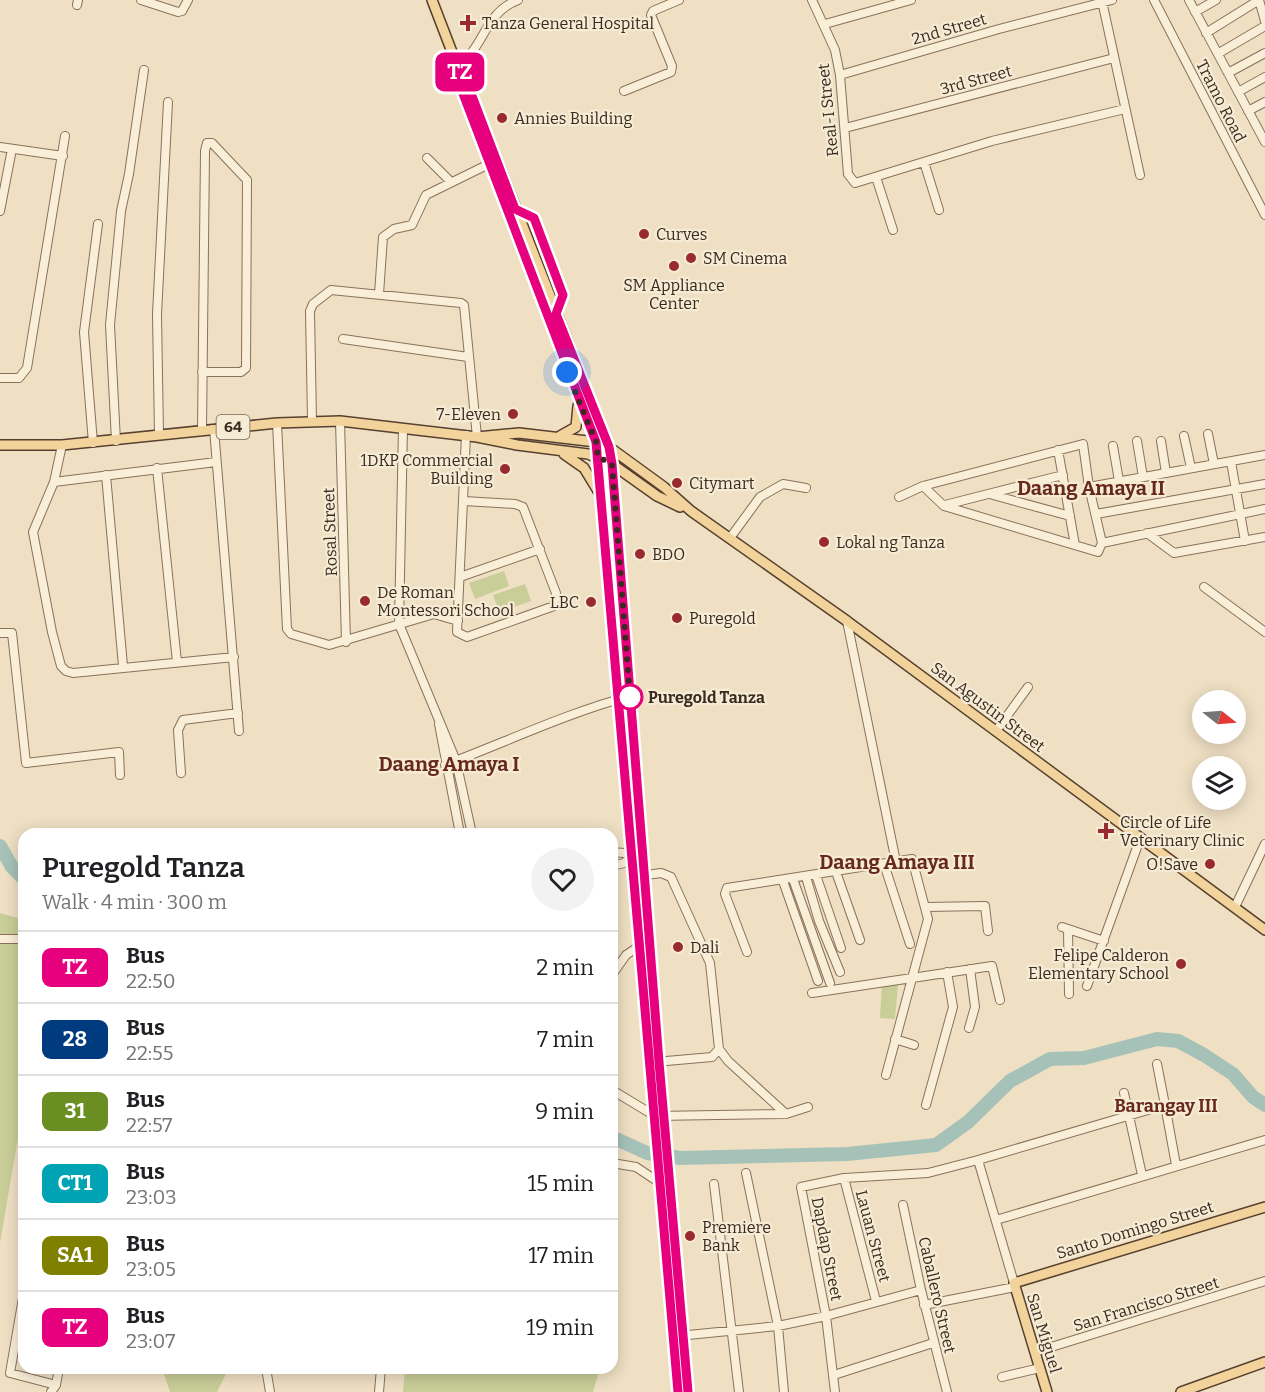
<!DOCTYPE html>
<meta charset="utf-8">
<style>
:root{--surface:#fff;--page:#f2f2f2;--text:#202124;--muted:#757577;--line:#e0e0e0}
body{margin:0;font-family:Bitter,serif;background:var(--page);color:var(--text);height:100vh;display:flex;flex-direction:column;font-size:22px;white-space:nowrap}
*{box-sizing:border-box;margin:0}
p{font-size:20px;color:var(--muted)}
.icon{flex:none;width:33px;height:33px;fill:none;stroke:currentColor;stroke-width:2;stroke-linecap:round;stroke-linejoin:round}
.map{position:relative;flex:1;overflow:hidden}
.side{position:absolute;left:18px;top:828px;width:600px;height:546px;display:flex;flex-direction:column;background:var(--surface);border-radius:18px;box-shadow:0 3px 15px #0003}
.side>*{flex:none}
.badge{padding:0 12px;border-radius:9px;font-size:21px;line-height:39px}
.needle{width:39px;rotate:107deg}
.tools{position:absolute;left:1192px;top:690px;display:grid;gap:12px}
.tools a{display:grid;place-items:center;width:54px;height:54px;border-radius:50%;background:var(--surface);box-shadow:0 3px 15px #0003;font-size:30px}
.you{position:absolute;width:30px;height:30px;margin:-15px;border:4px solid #fff;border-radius:50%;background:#1a73e8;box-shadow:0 0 0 9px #1a73e833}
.map>.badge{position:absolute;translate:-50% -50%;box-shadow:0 0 0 3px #fff}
.round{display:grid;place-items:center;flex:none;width:63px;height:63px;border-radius:32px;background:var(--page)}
.summary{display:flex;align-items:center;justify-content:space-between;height:102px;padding:0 24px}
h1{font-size:28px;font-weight:600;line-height:45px}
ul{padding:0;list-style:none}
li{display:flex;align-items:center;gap:18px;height:72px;padding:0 24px;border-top:2px solid var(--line)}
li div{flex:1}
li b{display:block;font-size:22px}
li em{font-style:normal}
li .badge{min-width:66px;font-weight:700;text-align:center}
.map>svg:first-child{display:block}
.green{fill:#c9cd98}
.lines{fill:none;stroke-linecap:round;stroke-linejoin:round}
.river{stroke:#a6c2b8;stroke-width:14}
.minor-casing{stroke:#8a715a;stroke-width:10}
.major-casing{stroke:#57402f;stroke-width:12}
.minor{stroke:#f9eed8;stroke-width:8}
.major{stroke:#f2d39c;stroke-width:9}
.line-casing{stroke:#fff;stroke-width:14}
.line{stroke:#e6007e;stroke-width:9}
.walk{stroke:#3a2a1f;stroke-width:6;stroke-dasharray:0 10.8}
.poi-dot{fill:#992a30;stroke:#f6ebd4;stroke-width:2}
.stop-dot{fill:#fff;stroke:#e6007e;stroke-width:3}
.labels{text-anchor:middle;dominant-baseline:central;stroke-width:4.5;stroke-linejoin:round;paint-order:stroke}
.shield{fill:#f6ebd4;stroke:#726455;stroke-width:1.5}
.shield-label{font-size:15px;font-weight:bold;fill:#3a2a1f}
.poi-label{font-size:16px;fill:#3a2a1f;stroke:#f6ebd4;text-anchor:start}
.street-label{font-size:16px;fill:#3a2a1f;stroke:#f6ebd4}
.stop-label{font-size:16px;font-weight:bold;fill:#3a2a1f;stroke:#f6ebd4;text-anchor:start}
.neighbourhood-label{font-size:18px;font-weight:bold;fill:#67291e;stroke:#f6ebd4}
.quarter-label{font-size:20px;font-weight:bold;fill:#67291e;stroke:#f6ebd4}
</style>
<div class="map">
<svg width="1265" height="1392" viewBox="0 0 1265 1392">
<rect width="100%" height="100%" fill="#efe0c4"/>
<path class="green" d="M 504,571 L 509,586 L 475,599 L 469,583 Z
M 525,584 L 531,601 L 499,612 L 493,595 Z
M 0,913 L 24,920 L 24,1132 L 19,1132 L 0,1243 Z
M 882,983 L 898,984 L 895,1019 L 880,1018 Z
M 162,1368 L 229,1368 L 217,1392 L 170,1392 Z
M 405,1368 L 600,1368 L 593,1392 L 403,1392 Z"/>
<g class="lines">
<path class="river" d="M 0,846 L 12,867 L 24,879
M 612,1137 L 647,1153 L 680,1158 L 847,1154 L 936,1145 L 968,1122 L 1010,1081 L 1050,1059 L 1084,1058 L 1157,1039 L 1178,1041 L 1204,1055 L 1233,1074 L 1253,1097 L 1265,1105"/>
<defs>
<path id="minor" d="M 141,0 L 178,12 L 182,11 L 188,0
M 812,0 L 835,50 L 840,75 L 848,174 L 855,183 L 992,141 L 1125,109
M 1154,0 L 1265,215
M 1189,0 L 1265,142
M 1259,0 L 1265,21
M 1102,1 L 1140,175
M 77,5 L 78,0
M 1195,12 L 1216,0
M 825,24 L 911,0
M 1206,33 L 1259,0
M 1219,53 L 1265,26
M 457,65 C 484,51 483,13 518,0
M 1228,73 L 1265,53
M 840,75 L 999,29 L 1112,0
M 624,91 L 671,72 L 672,66 L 651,15 L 653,11 L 679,0
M 1238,92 L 1265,77
M 1248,111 L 1265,102
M 845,128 L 1114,58
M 0,147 L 63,156
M 427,158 L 450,181
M 924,162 L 939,210
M 876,177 L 893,230
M 0,211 L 12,149
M 379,294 L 383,237 L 394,229 L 412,225 L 426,195 L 489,164
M 343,339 L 468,357
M 202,372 L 241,372 L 246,368 L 247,180 L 212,143 L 207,143 L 205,151 L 202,430
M 0,378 L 19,378 L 27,368 L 65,136
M 312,420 L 310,311 L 313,304 L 331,290 L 461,303 L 464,305 L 477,437
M 340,421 L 346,642
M 277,423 L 287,629 L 291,634 L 329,645 L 434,614 L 458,621
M 403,428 L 399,624 L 456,761 L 472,834
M 214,429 L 239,731
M 1208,434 L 1214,464
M 159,435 L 157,314 L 168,102
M 1184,436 L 1191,468
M 116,441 L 110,325 L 121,211 L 129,174 L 144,70
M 1137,441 L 1143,477
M 1161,441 L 1166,473
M 93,443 L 84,332 L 98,224
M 1083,444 L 1089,487 L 1102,543 L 1098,552 L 944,506 L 923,486 Z
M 62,445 L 54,482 L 33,532 L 52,632 L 61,666 L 66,671 L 73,673 L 234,657
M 1113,446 L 1119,481
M 1058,450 L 1075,545
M 1231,462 L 1245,541
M 157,468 L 177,662
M 106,475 L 123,666
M 54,482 L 216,462
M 1089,487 L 1265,455
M 993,495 L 1070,516
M 899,497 L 923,486
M 464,501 L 515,504 L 523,507 L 556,593 L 554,606 L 467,637 L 457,632 L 466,435
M 945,505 L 1063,475
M 1096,514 L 1265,484
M 1147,533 L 1174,553 L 1265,537
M 730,538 L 760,497 L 783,484 L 806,488
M 1102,543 L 1265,509
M 460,577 L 540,549
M 1204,587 L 1265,632
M 847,621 L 896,862
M 0,633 L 12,633 L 26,763 L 119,752 L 120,775
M 439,724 L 460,834
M 996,731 L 1028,687
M 445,765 C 506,742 567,713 630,696
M 181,773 L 178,730 L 183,720 L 238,713
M 612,853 C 623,851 631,856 643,854
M 884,864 L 910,944
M 612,866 L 624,863 L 633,855
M 836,872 L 860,940
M 816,875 L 841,948
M 639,876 L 661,873 L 671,877 L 710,963 L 719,1049 L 728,1061 L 786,1114
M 806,877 L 819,921 L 840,972
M 793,879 L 830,983
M 783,881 L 818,981
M 925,907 L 985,906 L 988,931
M 1235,907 L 1265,844
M 1062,927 L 1104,941
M 1068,929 L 1069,994
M 0,939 L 24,939
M 747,952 L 725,894 L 727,888 L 912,859 L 928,919 L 886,1075
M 612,975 L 626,955 L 644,943
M 1087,986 L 1140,839
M 812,993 L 992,966 L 1000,1000
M 969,1028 L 975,1007 L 970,969
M 895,1039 L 914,1045
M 655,1062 L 712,1057 L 719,1049
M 1157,1064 L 1165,1105
M 612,1090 L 655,1116 L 786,1114 L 808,1107
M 1124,1093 L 1142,1175
M 926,1105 L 953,1007 L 947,972
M 612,1163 L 636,1167 L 654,1179 L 664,1180
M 746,1173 L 778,1326 L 784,1392
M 844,1178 L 876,1301
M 714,1184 L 739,1392
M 903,1205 L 921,1290 L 947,1392
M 996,1220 L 1265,1140
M 1014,1283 L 978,1160 L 1165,1105 L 1176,1165
M 24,1292 L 10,1373 L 56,1385
M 924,1305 L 1015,1287
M 678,1336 L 778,1326 L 826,1316 L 921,1290
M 1035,1352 L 1265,1281
M 266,1368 L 270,1392
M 834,1375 L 933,1343
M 1002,1377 L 1040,1368
M 51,1392 L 56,1385 L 59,1368
M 379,1392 L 381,1368
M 835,1392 L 826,1316 L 801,1187 L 844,1178 L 928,1173 L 978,1160"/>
<path id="major" d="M 432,0 L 457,65 L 469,88 L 609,447 L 612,464 L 659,1062 L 688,1392
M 459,74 L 462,91 L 596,442 L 598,457 L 678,1392
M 560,436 L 576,427 L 578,406
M 477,437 L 519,433 L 596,442 L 609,447 L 664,487 L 691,511 L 847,621 L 1265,930
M 0,445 L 62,445 L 277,423 L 340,421 L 477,437 L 517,445 L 588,454 L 612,464 L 657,496 L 680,507
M 564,454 L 584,468 L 598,491
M 1047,1392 L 1014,1283 L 1265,1207
M 1181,1392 L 1265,1362"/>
</defs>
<use href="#minor" class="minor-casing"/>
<use href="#major" class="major-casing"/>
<use href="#minor" class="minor"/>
<use href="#major" class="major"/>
</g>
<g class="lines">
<defs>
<path id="line" d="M 678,1392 L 596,442 L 462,91 L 457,65 L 469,88 L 515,209 L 534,218 L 563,295 L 556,314 L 609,447 L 612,464 L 659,1062 L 688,1392"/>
</defs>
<use href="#line" class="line-casing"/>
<use href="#line" class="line"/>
<path class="walk" d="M 567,372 L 596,442 L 598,457 L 612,464 L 630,697"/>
</g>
<g class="poi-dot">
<path d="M465 14h6v6h6v6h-6v6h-6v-6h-6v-6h6z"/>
<circle cx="502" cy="118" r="6"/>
<circle cx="644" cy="234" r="6"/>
<circle cx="691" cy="258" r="6"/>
<circle cx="674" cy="266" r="6"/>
<circle cx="513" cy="414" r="6"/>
<circle cx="505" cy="469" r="6"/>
<circle cx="677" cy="483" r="6"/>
<circle cx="824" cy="542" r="6"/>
<circle cx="640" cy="554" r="6"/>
<circle cx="365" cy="601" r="6"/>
<circle cx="591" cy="602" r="6"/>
<circle cx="677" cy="618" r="6"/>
<path d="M1103 822h6v6h6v6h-6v6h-6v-6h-6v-6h6z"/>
<circle cx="1210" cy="864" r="6"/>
<circle cx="678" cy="947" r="6"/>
<circle cx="1181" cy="964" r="6"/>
<circle cx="690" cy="1236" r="6"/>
</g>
<circle class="stop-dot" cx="630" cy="697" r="12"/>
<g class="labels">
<rect class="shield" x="216.5" y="415" width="33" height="24" rx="4.5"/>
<g class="shield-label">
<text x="233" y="427">64</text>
</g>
<g class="poi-label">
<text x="482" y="23">Tanza General Hospital</text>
<text x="514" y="118">Annies Building</text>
<text x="656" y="234">Curves</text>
<text x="703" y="258">SM Cinema</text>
<text x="674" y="285" text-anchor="middle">SM Appliance<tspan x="674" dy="18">Center</tspan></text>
<text x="501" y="414" text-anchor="end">7-Eleven</text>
<text x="493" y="460" text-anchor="end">1DKP Commercial<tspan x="493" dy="18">Building</tspan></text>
<text x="689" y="483">Citymart</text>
<text x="836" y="542">Lokal ng Tanza</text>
<text x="652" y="554">BDO</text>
<text x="377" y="592">De Roman<tspan x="377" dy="18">Montessori School</tspan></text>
<text x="579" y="602" text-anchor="end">LBC</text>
<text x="689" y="618">Puregold</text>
<text x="1120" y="822">Circle of Life<tspan x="1120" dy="18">Veterinary Clinic</tspan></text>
<text x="1198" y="864" text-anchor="end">O!Save</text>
<text x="690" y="947">Dali</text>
<text x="1169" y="955" text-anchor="end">Felipe Calderon<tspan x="1169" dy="18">Elementary School</tspan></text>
<text x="702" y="1227">Premiere<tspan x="702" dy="18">Bank</tspan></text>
</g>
<g class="street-label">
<text transform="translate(949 29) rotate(-16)">2nd Street</text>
<text transform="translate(976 80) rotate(-15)">3rd Street</text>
<text transform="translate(1221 101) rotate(63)">Tramo Road</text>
<text transform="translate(828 110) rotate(-96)">Real-I Street</text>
<text transform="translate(330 532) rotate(-92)">Rosal Street</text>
<text transform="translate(988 707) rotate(37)">San Agustin Street</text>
<text transform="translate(1135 1230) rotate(-17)">Santo Domingo Street</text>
<text transform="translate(873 1236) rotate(75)">Lauan Street</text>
<text transform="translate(827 1249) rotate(79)">Dapdap Street</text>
<text transform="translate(937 1295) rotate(77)">Caballero Street</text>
<text transform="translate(1146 1304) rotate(-17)">San Francisco Street</text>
<text transform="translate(1044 1333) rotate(73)">San Miguel</text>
</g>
<g class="stop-label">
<text x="648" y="697">Puregold Tanza</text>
</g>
<g class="neighbourhood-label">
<text x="1166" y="1106">Barangay III</text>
</g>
<g class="quarter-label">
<text x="1091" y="488">Daang Amaya II</text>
<text x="449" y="764">Daang Amaya I</text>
<text x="897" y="862">Daang Amaya III</text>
</g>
</g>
</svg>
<div class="tools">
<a><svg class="needle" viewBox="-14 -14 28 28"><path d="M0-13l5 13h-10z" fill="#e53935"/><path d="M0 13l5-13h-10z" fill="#757577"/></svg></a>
<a><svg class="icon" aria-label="layers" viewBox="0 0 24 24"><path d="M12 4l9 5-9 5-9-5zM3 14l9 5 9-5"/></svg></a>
</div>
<div class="you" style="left:567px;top:372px"></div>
<b class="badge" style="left:460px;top:72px;background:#e6007e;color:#fff">TZ</b>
<section class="side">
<div class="summary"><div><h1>Puregold Tanza</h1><p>Walk · 4 min · 300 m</p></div><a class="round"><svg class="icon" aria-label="heart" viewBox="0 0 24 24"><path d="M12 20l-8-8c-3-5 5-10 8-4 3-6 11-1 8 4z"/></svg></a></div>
<ul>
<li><span class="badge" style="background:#e6007e;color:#fff">TZ</span><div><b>Bus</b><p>22:50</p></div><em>2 min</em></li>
<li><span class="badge" style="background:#003b80;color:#fff">28</span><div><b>Bus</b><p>22:55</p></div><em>7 min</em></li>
<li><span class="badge" style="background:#6b8e23;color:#fff">31</span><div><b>Bus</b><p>22:57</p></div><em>9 min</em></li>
<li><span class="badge" style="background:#00a3b4;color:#fff">CT1</span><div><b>Bus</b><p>23:03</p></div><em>15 min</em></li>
<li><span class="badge" style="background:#808000;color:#fff">SA1</span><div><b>Bus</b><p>23:05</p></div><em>17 min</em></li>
<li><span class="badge" style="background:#e6007e;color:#fff">TZ</span><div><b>Bus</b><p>23:07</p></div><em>19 min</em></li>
</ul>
</section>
</div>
